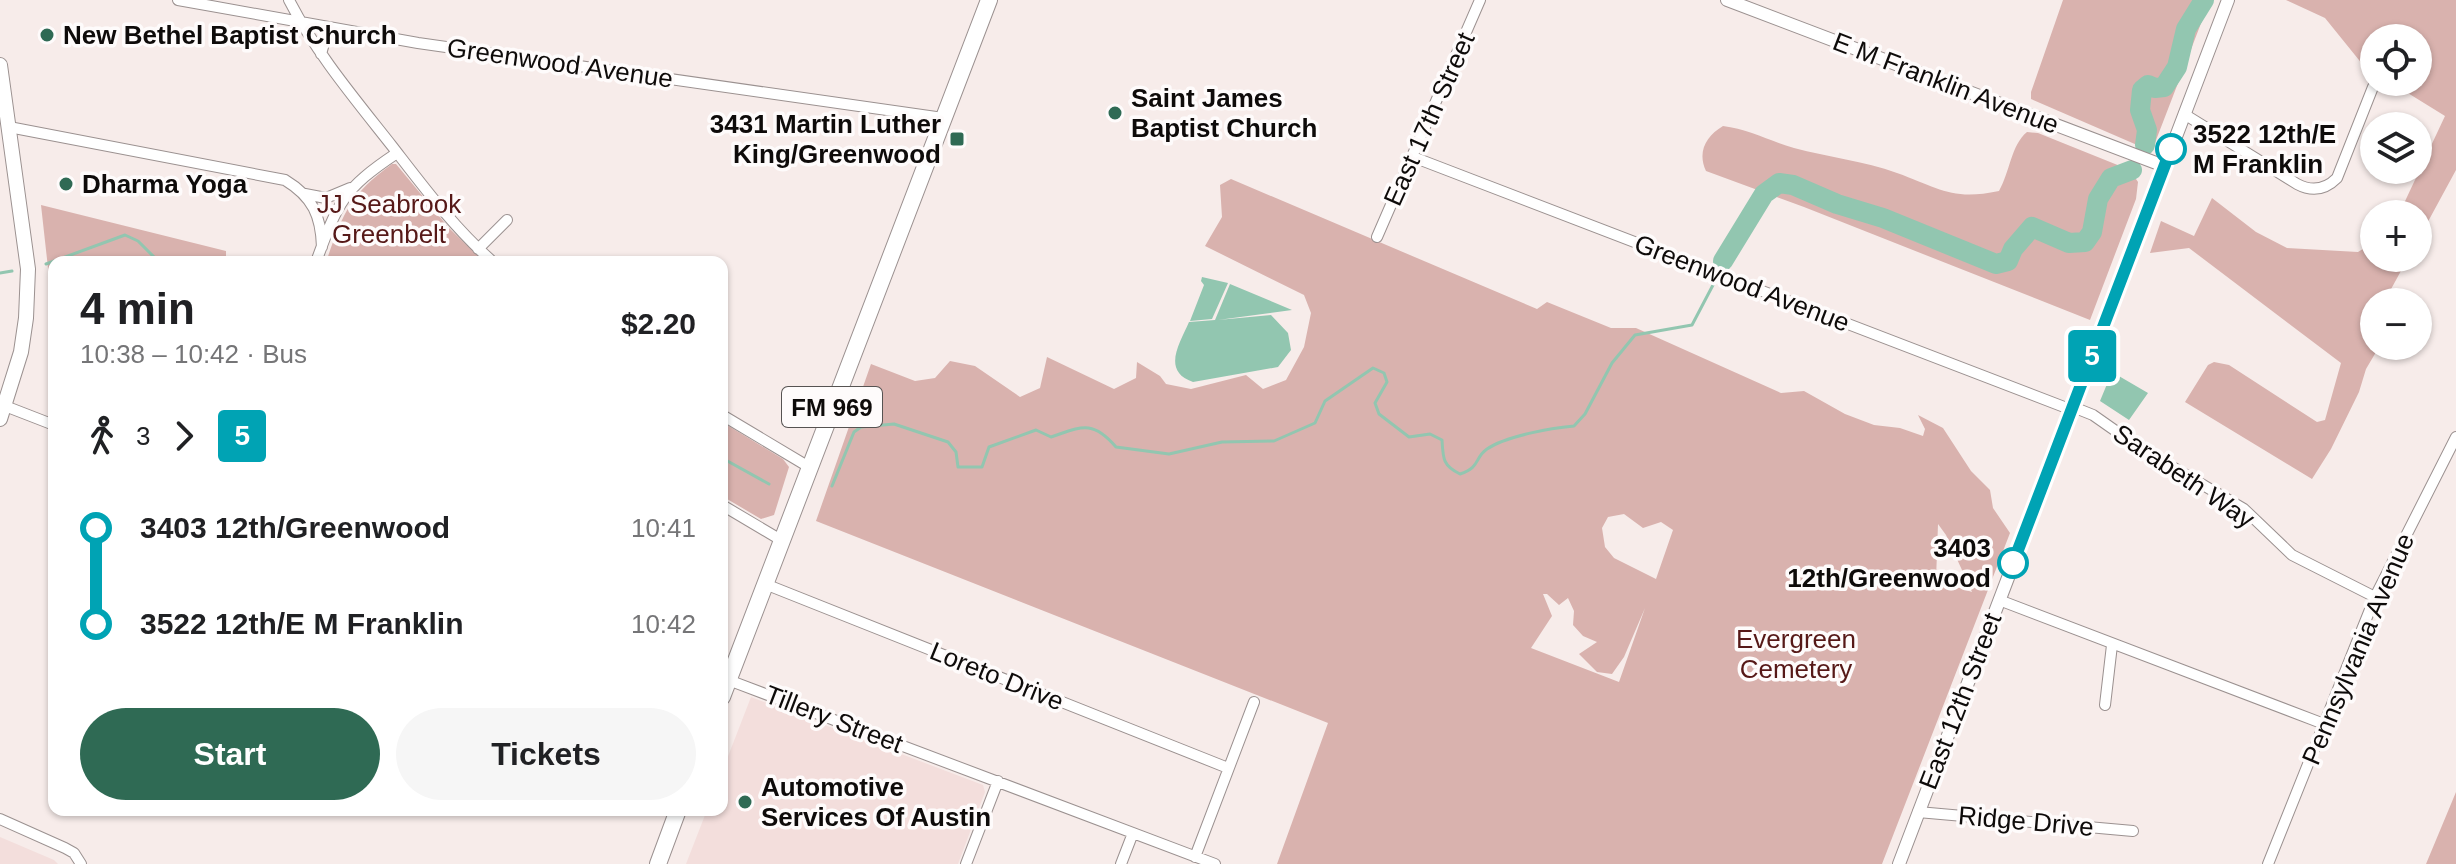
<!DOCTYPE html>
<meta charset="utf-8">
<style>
:root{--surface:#fff;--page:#f6f6f6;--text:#202124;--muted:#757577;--accent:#2f6a54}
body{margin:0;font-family:Helvetica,sans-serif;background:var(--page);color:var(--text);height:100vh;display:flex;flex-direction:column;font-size:30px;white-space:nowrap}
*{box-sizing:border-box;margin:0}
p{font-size:26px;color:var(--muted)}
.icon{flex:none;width:44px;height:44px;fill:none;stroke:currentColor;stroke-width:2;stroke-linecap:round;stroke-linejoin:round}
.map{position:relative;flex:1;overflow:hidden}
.panel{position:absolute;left:48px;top:256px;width:680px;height:560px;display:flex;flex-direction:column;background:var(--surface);border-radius:16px;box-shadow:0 2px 6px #0004}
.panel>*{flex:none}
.badge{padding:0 16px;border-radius:6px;font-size:28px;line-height:52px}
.controls{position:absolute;left:2360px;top:24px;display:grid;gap:16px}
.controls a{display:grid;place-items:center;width:72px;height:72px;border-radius:50%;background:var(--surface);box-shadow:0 2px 6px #0004;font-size:40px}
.map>.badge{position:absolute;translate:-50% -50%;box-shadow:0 0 0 4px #fff}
.legs{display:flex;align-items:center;gap:12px;height:88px;padding:0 32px;font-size:26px}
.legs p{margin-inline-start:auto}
.summary{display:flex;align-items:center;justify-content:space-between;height:136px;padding:0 32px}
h1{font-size:44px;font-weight:700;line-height:60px}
.cta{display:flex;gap:16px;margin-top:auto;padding:16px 32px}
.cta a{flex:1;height:92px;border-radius:48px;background:var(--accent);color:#fff;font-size:32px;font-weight:700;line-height:92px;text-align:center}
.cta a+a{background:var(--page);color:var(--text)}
ul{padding:0 32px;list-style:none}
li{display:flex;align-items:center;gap:28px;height:96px;font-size:30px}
li i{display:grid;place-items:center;width:12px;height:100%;margin:0 10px;background:currentColor}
li i::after{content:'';width:20px;height:20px;margin:-10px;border:6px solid;border-radius:50%;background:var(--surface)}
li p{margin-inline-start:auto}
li:first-child i{background:linear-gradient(#0000 50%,currentColor 0)}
li:last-child i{background:linear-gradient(currentColor 50%,#0000 0)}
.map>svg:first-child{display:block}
.built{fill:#f3dedc}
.green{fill:#d9b2ae;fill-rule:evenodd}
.water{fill:#92c6b0}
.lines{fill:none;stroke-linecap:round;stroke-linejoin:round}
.stream{stroke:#92c6b0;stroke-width:3}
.river{stroke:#92c6b0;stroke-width:20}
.minor-casing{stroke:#9b9190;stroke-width:12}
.tertiary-casing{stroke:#9b9190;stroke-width:14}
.secondary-casing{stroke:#9b9190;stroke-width:16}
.primary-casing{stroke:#9b9190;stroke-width:18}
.minor{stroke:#fff;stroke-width:10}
.tertiary{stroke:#fff;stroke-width:12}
.secondary{stroke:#fff;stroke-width:14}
.primary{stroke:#fff;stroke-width:16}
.line-1-casing{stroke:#fff;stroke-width:18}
.line-1{stroke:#00a3b4;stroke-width:12}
.poi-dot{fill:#2f6a54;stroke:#fefbfb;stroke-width:3}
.stop-1-dot{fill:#fff;stroke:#00a3b4;stroke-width:4}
.labels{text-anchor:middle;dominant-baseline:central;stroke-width:7;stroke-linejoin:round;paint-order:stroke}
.shield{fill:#fefbfb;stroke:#565352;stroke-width:2}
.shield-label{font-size:24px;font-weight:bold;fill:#0e0b0a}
.poi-label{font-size:26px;font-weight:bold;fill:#0e0b0a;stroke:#fefbfb;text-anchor:start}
.street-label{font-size:26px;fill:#0e0b0a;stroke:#fefbfb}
.stop-label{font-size:26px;font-weight:bold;fill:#0e0b0a;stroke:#fefbfb;text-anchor:start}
.park-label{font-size:26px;fill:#561817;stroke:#fefbfb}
</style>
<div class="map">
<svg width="2456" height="864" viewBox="0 0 2456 864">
<rect width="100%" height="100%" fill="#f7ecea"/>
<path class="built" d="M 751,697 L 983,785 L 985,792 L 958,864 L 686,864 L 707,810 L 722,810 L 722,772 Z
M 0,837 L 54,860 L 58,864 L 0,864 Z"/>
<path class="green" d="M 2063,0 L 2210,0 L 2153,148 L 2144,148 L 2031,99 L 2031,92 Z
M 2286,0 L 2456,0 L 2456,170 L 2418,240 L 2418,214 L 2399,214 L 2445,116 L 2390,82 L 2418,82 L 2418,38 L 2374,38 L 2374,72 L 2363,65 L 2325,18 Z
M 1723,126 C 1748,129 1770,141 1794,148 C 1828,157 1864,161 1897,173 C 1939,188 1952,201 1999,191 C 2010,172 2011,145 2027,132 L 2038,133 L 2130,170 L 2138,182 L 2136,199 L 2090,320 L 1804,207 L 1706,171 C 1697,152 1706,136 1723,126 Z
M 392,164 L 396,164 L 449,228 L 484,262 L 326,262 C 343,214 349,195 392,164 Z
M 1231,179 L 1537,309 L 1547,302 L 1611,328 L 1636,328 L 1781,393 L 1804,391 L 1845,414 L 1874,425 L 1900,428 L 1923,436 L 1925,429 L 1918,415 L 1943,428 L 1971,471 L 1990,490 L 1993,508 L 2010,533 L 1882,864 L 1277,864 L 1328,723 L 816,521 L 871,364 L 915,381 L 935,378 L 950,361 L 975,366 L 1020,397 L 1040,388 L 1047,357 L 1114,389 L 1136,378 L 1137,362 L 1160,376 L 1166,384 L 1191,389 L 1246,375 L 1263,389 L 1286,380 L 1304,347 L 1311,313 L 1304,295 L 1205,246 L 1222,217 L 1220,185 ZM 1624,514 L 1643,528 L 1661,522 L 1673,530 L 1656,579 L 1614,558 L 1605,547 L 1602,528 L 1608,517 ZM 1938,524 L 1946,535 L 1972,592 L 1936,580 ZM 1543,594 L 1547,594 L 1559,605 L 1568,598 L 1574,611 L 1573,625 L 1583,636 L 1597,642 L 1579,654 L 1597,672 L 1612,674 L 1624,657 L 1645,608 L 1619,682 L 1531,648 L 1552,616 Z
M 2212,198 L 2256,232 L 2287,248 L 2358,252 L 2374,242 L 2374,258 L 2408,258 L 2384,302 L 2374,302 L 2374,346 L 2379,347 L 2366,369 L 2359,392 L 2331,449 L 2312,479 L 2185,402 L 2208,365 L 2214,362 L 2229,365 L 2317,422 L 2325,420 L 2341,363 L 2189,248 L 2150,253 L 2161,221 L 2194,236 Z
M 41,205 L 226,251 L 226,262 L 54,262 L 54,298 L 51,295 Z
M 722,422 L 783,459 L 789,467 L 774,515 L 761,519 L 722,496 Z
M 2456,792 L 2456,864 L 2426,864 Z"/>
<path class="water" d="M 1202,277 L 1228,283 L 1212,319 L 1190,321 L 1204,285 L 1201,281 Z
M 1230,284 L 1292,310 L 1218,320 L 1271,315 L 1288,333 L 1291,350 L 1278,367 L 1193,382 C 1161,371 1180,343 1189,322 L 1215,320 Z
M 2112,372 L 2148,393 L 2129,420 L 2100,401 Z"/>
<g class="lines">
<path class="stream" d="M 46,264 L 125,235 L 138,241 L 159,262
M 0,273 L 12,271
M 722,458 L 769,484
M 832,486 L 854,432 L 861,427 L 894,424 L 948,442 L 956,452 L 958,467 L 982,467 L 989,447 L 1036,430 L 1051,437 C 1081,427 1092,419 1116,447 L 1169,454 L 1222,442 L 1274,441 L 1315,423 L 1325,401 L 1373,368 L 1384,373 L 1387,382 L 1375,403 L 1379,414 L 1409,437 L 1430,434 L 1442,440 C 1443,459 1443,466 1460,474 C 1481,467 1474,458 1487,449 C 1506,436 1551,428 1574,426 L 1585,414 L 1612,363 L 1635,335 L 1692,325 L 1713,285"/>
<path class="river" d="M 2145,145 L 2147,130 L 2140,110 L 2142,90 L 2148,85 L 2155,88 L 2164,87 L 2177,67 L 2186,29 L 2204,0
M 1723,261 L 1764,194 L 1779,183 L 1793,185 L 1837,204 L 1883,218 L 1996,264 L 2008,261 L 2013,249 L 2032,227 L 2069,243 L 2085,242 L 2092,232 L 2098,199 L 2111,178 L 2132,170"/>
<defs>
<path id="minor" d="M 178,0 L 418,43 L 943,118
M 289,0 C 316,53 355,99 392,146 C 423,186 454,228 493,262
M 321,54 L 325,40 L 342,33
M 2184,114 L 2297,184 C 2312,192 2325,190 2337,178 L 2373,87
M 9,127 L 285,180 C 313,197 321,216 322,247
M 1413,157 L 2072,410
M 305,194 L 326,198 L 350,188
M 1377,237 L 1480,0
M 478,249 L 507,220
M 316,262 C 338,202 343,189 397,153
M 5,406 L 54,425
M 2073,407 L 2093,415 L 2140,448 L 2244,509 L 2292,555 L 2375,597
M 722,415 L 809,467
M 722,505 L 781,540
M 765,584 L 1228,768
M 1999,600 L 2324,724
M 723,678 L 1215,864
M 2105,705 L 2112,645
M 1918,812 L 2133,831
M 0,819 L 65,848 L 74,853 L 81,864
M 1195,857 L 1254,702
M 966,864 L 998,781
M 1121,864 L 1133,833
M 2268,864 L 2375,597 L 2456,437"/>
<path id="tertiary" d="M 1727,0 L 2164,166
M 1899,864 L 2228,0"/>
<path id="secondary" d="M 0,65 L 28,269 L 26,318 L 21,352 L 0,419"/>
<path id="primary" d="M 722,697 L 989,0
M 658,864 L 678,810"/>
</defs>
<use href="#minor" class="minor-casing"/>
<use href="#tertiary" class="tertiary-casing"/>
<use href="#secondary" class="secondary-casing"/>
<use href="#primary" class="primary-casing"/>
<use href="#minor" class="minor"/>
<use href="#tertiary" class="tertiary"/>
<use href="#secondary" class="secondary"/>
<use href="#primary" class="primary"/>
</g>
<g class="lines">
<defs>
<path id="line-1" d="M 2013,563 L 2171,149"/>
</defs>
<use href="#line-1" class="line-1-casing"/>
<use href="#line-1" class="line-1"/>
</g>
<g class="poi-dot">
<circle cx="47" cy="35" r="8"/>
<circle cx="1115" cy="113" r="8"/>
<rect x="949" y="131" width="16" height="16" rx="4"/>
<circle cx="66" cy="184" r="8"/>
<circle cx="745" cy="802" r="8"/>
</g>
<g class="stop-1-dot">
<circle cx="2171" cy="149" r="14"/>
<circle cx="2013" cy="563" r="14"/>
</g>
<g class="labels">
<rect class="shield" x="782" y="387" width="100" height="40" rx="6"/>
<g class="shield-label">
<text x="832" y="407">FM 969</text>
</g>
<g class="poi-label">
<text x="63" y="35">New Bethel Baptist Church</text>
<text x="1131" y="98">Saint James<tspan x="1131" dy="30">Baptist Church</tspan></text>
<text x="941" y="124" text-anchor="end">3431 Martin Luther<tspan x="941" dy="30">King/Greenwood</tspan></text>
<text x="82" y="184">Dharma Yoga</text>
<text x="761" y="787">Automotive<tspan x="761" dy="30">Services Of Austin</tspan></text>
</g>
<g class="street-label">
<text transform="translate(560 63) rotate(8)">Greenwood Avenue</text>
<text transform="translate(1946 83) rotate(21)">E M Franklin Avenue</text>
<text transform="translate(1429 119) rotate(-66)">East 17th Street</text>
<text transform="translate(1742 283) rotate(21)">Greenwood Avenue</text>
<text transform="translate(2184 476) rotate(34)">Sarabeth Way</text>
<text transform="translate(2358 649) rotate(-67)">Pennsylvania Avenue</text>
<text transform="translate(997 676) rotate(22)">Loreto Drive</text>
<text transform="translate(1960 701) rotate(-69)">East 12th Street</text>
<text transform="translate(834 719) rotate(21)">Tillery Street</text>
<text transform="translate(2026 821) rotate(5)">Ridge Drive</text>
</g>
<g class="stop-label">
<text x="2193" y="134">3522 12th/E<tspan x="2193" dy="30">M Franklin</tspan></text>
<text x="1991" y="548" text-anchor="end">3403<tspan x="1991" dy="30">12th/Greenwood</tspan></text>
</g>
<g class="park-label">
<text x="389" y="204">JJ Seabrook<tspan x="389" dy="30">Greenbelt</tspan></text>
<text x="1796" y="639">Evergreen<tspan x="1796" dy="30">Cemetery</tspan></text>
</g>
</g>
</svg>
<div class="controls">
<a><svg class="icon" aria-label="locate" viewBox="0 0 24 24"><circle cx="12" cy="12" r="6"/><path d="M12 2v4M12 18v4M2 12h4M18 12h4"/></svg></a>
<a><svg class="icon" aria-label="layers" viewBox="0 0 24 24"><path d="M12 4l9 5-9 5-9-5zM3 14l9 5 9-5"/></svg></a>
<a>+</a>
<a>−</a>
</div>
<b class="badge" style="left:2092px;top:356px;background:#00a3b4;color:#fff">5</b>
<section class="panel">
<div class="summary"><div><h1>4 min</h1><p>10:38 – 10:42 · Bus</p></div><b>$2.20</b></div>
<div class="legs"><svg class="icon" aria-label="walk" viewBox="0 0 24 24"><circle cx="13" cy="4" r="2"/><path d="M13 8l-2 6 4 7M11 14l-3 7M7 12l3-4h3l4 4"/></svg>3<svg class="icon" aria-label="forward" viewBox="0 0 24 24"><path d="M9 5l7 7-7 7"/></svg><b class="badge" style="background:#00a3b4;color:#fff">5</b></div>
<ul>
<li><i style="color:#00a3b4"></i><b>3403 12th/Greenwood</b><p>10:41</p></li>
<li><i style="color:#00a3b4"></i><b>3522 12th/E M Franklin</b><p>10:42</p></li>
</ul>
<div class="cta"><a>Start</a><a>Tickets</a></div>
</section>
</div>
